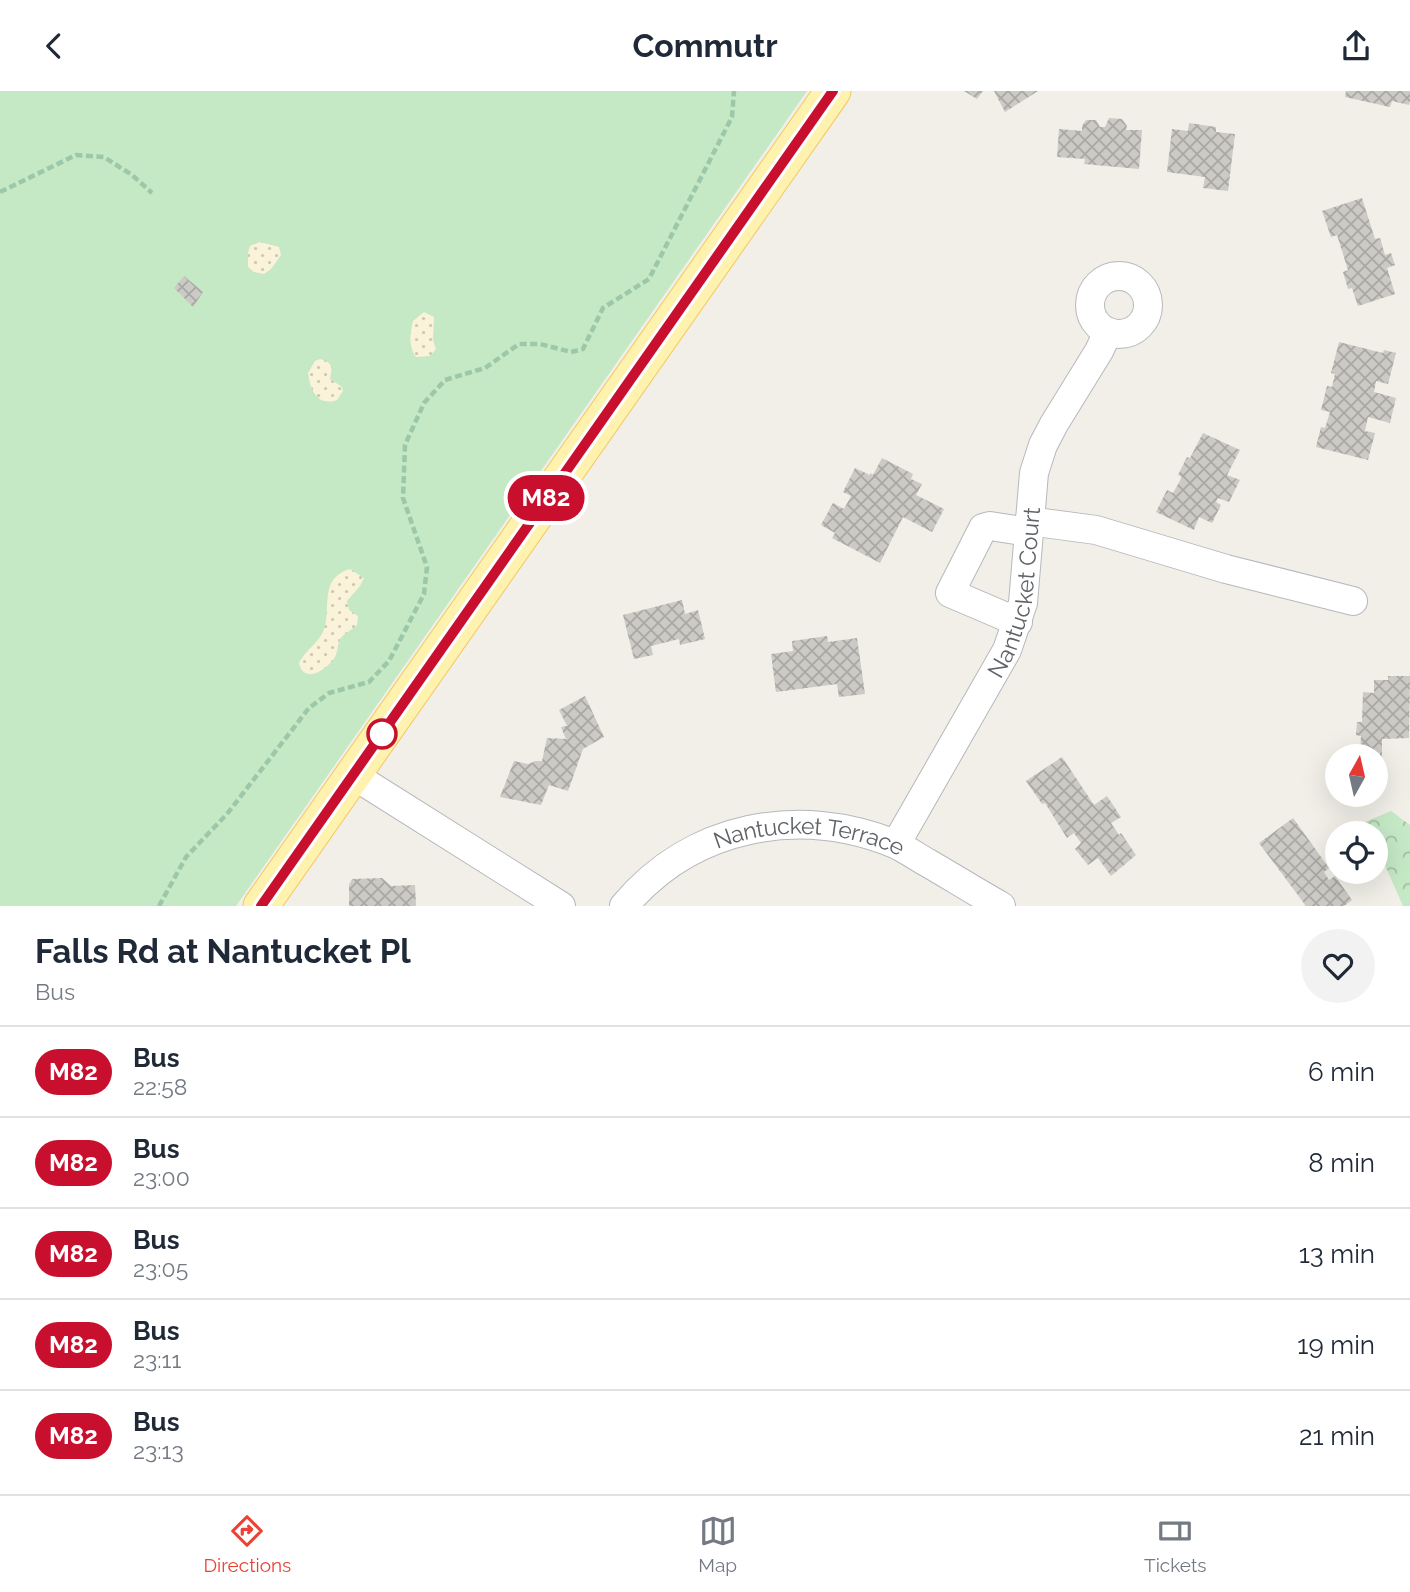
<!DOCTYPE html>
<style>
:root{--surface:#fff;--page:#f2f2f3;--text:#1f2937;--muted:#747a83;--line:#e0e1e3;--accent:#ea4335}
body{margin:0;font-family:Raleway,sans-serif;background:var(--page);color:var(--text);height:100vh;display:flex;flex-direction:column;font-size:26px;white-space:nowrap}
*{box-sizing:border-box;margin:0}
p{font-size:23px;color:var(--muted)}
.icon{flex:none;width:38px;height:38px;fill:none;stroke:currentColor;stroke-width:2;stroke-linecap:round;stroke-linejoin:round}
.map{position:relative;height:815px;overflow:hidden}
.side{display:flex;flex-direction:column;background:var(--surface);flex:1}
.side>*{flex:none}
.badge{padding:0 14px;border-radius:23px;font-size:24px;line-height:46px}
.needle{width:46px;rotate:8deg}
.tools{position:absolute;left:1325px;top:653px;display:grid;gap:14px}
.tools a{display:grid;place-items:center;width:63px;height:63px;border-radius:50%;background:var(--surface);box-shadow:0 7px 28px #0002;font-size:35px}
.map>.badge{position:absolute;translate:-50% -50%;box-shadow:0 0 0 4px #fff}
.round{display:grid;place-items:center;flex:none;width:74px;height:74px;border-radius:37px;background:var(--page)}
.summary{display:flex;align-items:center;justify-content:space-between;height:119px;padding:0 35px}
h1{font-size:33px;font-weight:700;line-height:52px}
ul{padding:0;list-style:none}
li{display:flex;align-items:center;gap:21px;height:91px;padding:0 35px;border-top:2px solid var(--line)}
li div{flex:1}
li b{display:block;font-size:26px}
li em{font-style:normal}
li .badge{min-width:77px;font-weight:700;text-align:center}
header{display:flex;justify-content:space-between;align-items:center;height:91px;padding:0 35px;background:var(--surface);font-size:32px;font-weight:700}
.dock{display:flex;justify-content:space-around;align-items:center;height:98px;border-top:2px solid var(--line);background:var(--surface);font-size:19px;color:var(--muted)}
.dock a{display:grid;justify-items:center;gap:4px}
.dock .current{color:var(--accent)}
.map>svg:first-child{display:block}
.grass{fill:#c5e8c5}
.forest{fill:url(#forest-crowns)}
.sand{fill:url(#sand-dots)}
.building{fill:url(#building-cross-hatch)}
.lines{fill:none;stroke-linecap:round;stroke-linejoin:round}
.minor-casing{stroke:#b5b8bc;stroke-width:30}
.major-casing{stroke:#f2c960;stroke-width:37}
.path{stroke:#9cc7a9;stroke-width:4.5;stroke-dasharray:7 3.5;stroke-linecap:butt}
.minor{stroke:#fff;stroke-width:28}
.major{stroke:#fff2af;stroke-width:35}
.line-casing{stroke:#fff;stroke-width:16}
.line{stroke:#c8102e;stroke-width:10}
.stop-dot{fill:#fff;stroke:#c8102e;stroke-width:3.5}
.labels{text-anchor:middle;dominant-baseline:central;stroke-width:5;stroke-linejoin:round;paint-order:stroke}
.street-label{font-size:23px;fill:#5f6368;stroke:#fff}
</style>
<header><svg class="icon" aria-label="back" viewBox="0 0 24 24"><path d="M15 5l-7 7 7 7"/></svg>Commutr<svg class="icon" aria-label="share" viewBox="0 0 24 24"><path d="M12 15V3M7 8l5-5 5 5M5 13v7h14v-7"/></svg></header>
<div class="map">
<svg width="1410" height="815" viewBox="0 0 1410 815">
<defs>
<pattern id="forest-crowns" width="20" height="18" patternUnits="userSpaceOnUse" patternTransform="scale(1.75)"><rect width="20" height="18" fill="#c5e8c5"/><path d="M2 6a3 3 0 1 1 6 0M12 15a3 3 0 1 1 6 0" fill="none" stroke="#a3c0a4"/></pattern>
<pattern id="sand-dots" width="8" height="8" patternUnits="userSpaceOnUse" patternTransform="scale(1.75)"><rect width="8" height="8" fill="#fbf3d9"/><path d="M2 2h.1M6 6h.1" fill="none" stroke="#cec8b4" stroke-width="1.8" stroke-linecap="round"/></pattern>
<pattern id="building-cross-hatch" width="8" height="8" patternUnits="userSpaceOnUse" patternTransform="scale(1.75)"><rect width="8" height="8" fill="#cccac5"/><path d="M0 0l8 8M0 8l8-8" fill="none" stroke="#a9a8a4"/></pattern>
</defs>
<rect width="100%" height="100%" fill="#f1efe8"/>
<path class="grass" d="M 0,0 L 807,0 L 236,815 L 0,815 Z"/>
<path class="forest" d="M 1391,720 L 1410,734 L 1410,815 L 1403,815 L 1376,754 L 1376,742 L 1370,742 L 1365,731 Z"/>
<path class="sand" d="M 260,151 L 279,156 L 281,164 L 271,178 L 264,183 L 254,181 L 248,176 L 248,162 L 250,155 Z
M 424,221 L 434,226 L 433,249 L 436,258 L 430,265 L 416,266 C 408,255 410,243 413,230 Z
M 320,268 L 327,270 L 332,276 L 330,288 L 342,296 L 343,300 L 337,309 C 318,316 310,299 308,282 L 315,270 Z
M 350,478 L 364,487 L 360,495 L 347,510 L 349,519 L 358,525 L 357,534 C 352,539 344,542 340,548 C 337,555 338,563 333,569 C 324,580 304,593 299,572 C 305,560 317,553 323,541 C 333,519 317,488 350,478 Z"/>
<path class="building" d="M 964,0 L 983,0 L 977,8 Z
M 994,0 L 1038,0 L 1005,21 Z
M 1346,0 L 1410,0 L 1410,10 L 1409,14 L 1392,10 L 1390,16 L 1345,6 Z
M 1109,27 L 1122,28 L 1127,35 L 1126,39 L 1142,39 L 1139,78 L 1084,73 L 1085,68 L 1057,66 L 1059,38 L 1082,40 L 1082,35 L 1086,29 L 1096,29 L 1100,36 L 1105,36 Z
M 1189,32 L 1216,36 L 1216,41 L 1235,43 L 1228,100 L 1203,97 L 1205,86 L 1167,81 L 1172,38 L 1188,40 Z
M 1362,107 L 1375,148 L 1380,147 L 1385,164 L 1391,162 L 1395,174 L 1387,177 L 1395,203 L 1358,215 L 1352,197 L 1348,198 L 1343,181 L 1348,179 L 1337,144 L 1331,146 L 1322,120 Z
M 184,185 L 203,201 L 193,216 L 174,197 Z
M 1339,251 L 1383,262 L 1384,259 L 1396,262 L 1388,293 L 1376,290 L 1374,301 L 1396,307 L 1390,332 L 1368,326 L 1365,340 L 1375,342 L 1368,369 L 1316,356 L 1321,336 L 1325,337 L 1330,321 L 1321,319 L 1327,295 L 1332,296 L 1335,283 L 1331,282 Z
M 1203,342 L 1240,359 L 1227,384 L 1240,389 L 1229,411 L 1218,407 L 1216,411 L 1221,414 L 1212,432 L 1199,426 L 1194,439 L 1156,421 L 1167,399 L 1173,402 L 1182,386 L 1178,384 L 1187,366 L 1190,367 Z
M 882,367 L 913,383 L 911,388 L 922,393 L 916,404 L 944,418 L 932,441 L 903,426 L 880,472 L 832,447 L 835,442 L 821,434 L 833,412 L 844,418 L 851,405 L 843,401 L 855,377 L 870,384 L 870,382 L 873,384 Z
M 682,509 L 685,523 L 698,519 L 705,548 L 680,554 L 679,548 L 651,555 L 653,564 L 634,568 L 623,524 Z
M 827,545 L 828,551 L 857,547 L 865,603 L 839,606 L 837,593 L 776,601 L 771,563 L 793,560 L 792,550 Z
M 1388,585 L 1410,585 L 1409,647 L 1382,648 L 1382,674 L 1376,674 L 1376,665 L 1360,665 L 1361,645 L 1356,644 L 1357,631 L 1362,631 L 1363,601 L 1374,602 L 1374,589 L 1388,589 Z
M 585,605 L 604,646 L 583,658 L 568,700 L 549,694 L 541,714 L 500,706 L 514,670 L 528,673 L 536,670 L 542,670 L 547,647 L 566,648 L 561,636 L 567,635 L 559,619 Z
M 1062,666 L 1094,714 L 1107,705 L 1121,726 L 1111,732 L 1119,744 L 1121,742 L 1136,764 L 1111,785 L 1098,767 L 1088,774 L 1075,758 L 1081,752 L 1074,742 L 1067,747 L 1045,712 L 1042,713 L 1026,690 Z
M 1293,727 L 1329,777 L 1324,781 L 1329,789 L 1335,785 L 1352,809 L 1344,815 L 1306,815 L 1259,752 Z
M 382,787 L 391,795 L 415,794 L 416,815 L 349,815 L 349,794 L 352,788 Z"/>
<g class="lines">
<defs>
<g id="minor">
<circle cx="1119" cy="214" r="29"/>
<path d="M 1029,430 L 1096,439 L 1226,478 L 1353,510"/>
<path d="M 1018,531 L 950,502 L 983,437 L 990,435 L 1029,441"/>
<path d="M 353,684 L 561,815"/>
<path id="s1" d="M 896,753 L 1007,559 L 1023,512 L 1034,382 L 1043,354 L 1054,333 L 1099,260 L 1108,241"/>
<path id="s2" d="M 624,815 C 692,734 799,714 895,753 C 906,758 917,766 928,772 C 952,786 976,801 1001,815"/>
</g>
<path id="major" d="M 261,815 L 833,0"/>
</defs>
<use href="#minor" class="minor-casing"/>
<use href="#major" class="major-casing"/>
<path class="path" d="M 0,101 L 76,64 L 104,66 L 132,84 L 152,102
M 159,815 L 186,766 L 227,723 L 309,617 L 329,602 L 369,591 L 389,570 L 424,503 L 427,476 L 403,407 L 405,354 L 424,312 L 445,289 L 485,277 L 519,253 L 540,253 L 571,261 L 583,258 L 603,217 L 649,188 L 732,26 L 734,0"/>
<use href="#minor" class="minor"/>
<use href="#major" class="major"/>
</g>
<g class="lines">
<defs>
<path id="line" d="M 261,815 L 833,0"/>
</defs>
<use href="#line" class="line-casing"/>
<use href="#line" class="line"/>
</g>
<circle class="stop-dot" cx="382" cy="643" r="14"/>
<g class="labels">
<g class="street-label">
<text stroke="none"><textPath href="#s1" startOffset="282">Nantucket Court</textPath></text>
<text stroke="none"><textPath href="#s2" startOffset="210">Nantucket Terrace</textPath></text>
</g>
</g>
</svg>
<div class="tools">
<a><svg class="needle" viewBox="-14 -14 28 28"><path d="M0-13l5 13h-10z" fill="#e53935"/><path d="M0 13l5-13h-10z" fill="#747a83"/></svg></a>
<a><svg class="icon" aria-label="locate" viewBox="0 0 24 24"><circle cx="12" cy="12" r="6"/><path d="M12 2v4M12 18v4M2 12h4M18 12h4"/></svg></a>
</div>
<b class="badge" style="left:546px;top:407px;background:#c8102e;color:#fff">M82</b>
</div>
<section class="side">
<div class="summary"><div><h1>Falls Rd at Nantucket Pl</h1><p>Bus</p></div><a class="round"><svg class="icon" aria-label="heart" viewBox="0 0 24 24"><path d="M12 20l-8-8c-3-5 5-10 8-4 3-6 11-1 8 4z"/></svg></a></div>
<ul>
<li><span class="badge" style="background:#c8102e;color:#fff">M82</span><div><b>Bus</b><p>22:58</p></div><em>6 min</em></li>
<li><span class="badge" style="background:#c8102e;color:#fff">M82</span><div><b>Bus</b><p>23:00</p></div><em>8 min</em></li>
<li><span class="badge" style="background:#c8102e;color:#fff">M82</span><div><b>Bus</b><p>23:05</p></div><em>13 min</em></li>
<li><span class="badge" style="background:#c8102e;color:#fff">M82</span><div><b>Bus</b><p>23:11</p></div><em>19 min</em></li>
<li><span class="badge" style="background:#c8102e;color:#fff">M82</span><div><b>Bus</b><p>23:13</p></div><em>21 min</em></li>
</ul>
</section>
<nav class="dock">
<a class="current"><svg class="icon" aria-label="directions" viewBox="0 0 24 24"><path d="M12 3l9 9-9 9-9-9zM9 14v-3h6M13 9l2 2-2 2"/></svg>Directions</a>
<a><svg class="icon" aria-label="map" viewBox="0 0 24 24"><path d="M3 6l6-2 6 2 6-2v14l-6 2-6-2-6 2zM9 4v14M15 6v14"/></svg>Map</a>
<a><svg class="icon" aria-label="tickets" viewBox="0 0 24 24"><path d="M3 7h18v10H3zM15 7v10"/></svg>Tickets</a>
</nav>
